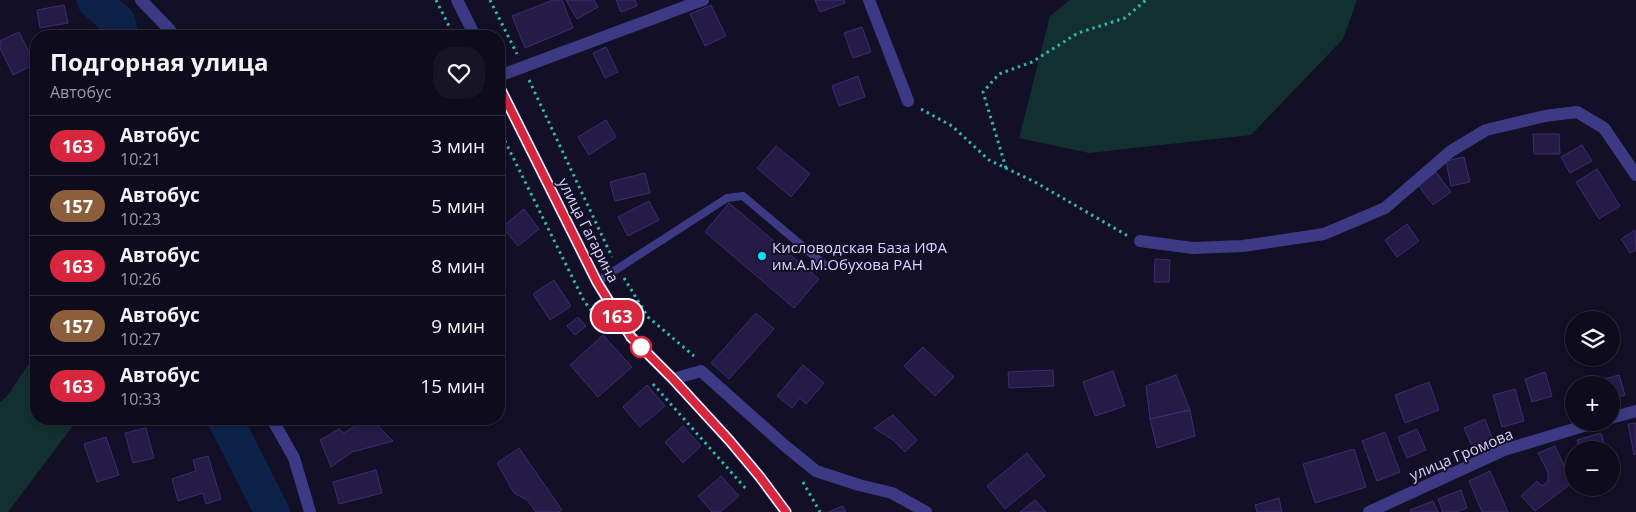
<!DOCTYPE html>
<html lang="ru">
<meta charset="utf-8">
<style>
:root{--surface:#0e0b1c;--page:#171425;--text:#f1f3f6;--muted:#9b9ba3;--line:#2e2b3b}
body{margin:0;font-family:"Open Sans",sans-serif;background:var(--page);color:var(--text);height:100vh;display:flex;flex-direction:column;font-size:19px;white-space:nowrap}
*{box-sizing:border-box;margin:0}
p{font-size:16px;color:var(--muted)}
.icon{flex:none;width:28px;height:28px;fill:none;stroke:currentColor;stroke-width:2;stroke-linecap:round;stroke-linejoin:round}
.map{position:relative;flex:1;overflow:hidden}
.side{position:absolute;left:30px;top:30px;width:475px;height:395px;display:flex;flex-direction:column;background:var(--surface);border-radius:20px;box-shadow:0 2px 8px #0003,0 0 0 1px var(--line)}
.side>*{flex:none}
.badge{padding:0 10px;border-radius:16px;font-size:18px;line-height:32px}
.fabs{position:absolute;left:1565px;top:311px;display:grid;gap:10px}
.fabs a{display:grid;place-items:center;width:55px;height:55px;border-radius:50%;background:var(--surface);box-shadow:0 2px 8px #0003,0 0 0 1px var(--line);font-size:25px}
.map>.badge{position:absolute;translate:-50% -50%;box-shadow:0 0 0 2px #fff}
.round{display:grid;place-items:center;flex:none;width:52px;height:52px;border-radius:20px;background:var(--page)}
.head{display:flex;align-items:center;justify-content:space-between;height:85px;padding:0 20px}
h1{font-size:24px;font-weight:700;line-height:38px}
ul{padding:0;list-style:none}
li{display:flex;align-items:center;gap:15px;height:60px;padding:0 20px;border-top:1px solid var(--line)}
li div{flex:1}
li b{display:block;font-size:19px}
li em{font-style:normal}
li .badge{min-width:55px;font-weight:700;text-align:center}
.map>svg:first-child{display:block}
.green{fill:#12302f}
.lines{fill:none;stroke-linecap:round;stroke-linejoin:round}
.river{stroke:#0c2248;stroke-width:35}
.building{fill:#241b47;stroke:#3b2d73}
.path{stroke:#2fb8b0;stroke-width:3;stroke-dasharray:2.5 4;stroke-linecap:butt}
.service{stroke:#3d3a85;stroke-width:8}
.minor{stroke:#3d3a85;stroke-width:12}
.tertiary{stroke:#3d3a85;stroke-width:12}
.line-casing{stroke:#fff;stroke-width:11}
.line{stroke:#d7263d;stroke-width:8}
.poi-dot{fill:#00e5ff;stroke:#130f26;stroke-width:2}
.stop-dot{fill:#fff;stroke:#d7263d;stroke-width:2.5}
.labels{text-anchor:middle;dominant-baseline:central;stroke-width:4;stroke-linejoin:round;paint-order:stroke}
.street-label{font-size:15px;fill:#d9d4ff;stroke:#130f26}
.poi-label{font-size:15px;fill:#d9d4ff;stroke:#130f26;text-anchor:start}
</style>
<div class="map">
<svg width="1636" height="512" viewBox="0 0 1636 512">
<rect width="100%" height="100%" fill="#130f26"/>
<path class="green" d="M 1070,0 L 1357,0 L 1343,39 L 1251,135 L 1089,153 L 1019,138 L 1050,16 Z
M 36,353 L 36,419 L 78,419 L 8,512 L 0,512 L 0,402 L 7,396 Z"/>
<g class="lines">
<path class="river" d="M 94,0 L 118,22 L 121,36
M 225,419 L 272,512"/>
</g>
<path class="building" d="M 553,0 L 562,0 L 573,28 L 525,48 L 512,16 Z
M 566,0 L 594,0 L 598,7 L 577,19 Z
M 616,0 L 635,0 L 637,6 L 621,12 Z
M 815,0 L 844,0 L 845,3 L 820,12 Z
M 64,5 L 68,23 L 40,28 L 37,10 Z
M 711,5 L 726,36 L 705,46 L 690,14 Z
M 862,27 L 871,52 L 853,58 L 844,33 Z
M 73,31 L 74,36 L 62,36 L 61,32 Z
M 195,31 L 220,33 L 220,36 L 195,36 Z
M 19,32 L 35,64 L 13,75 L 0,48 L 0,41 Z
M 606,47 L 618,72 L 605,78 L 593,53 Z
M 858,76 L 865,97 L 839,106 L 832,86 Z
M 606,120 L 616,137 L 589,155 L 578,137 Z
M 1533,134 L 1559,134 L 1560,154 L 1534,154 Z
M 1582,145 L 1592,161 L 1570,173 L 1561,157 Z
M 776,146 L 810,174 L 791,197 L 757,168 Z
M 1464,157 L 1470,182 L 1451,186 L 1446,161 Z
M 1597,169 L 1620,206 L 1599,219 L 1576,182 Z
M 1436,172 L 1451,192 L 1433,205 L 1418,185 Z
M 645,173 L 650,193 L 615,201 L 610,182 Z
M 649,201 L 659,220 L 628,236 L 618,217 Z
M 729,203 L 819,279 L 794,308 L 705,232 Z
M 524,209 L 539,229 L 518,246 L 502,227 Z
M 1407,224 L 1419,241 L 1397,257 L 1385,240 Z
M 1635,230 L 1636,250 L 1630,253 L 1621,239 Z
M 1155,259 L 1170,260 L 1169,282 L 1154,282 Z
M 554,280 L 571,306 L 550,320 L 533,294 Z
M 756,313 L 774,329 L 729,379 L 711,363 Z
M 578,317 L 586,326 L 575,335 L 567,326 Z
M 603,335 L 632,367 L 598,397 L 570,365 Z
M 923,347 L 954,377 L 935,396 L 904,366 Z
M 803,365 L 824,383 L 806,404 L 800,398 L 792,408 L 777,396 Z
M 1053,370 L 1054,386 L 1009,388 L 1008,372 Z
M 1113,371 L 1125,406 L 1095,416 L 1083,382 Z
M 1545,372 L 1552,396 L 1532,402 L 1525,379 Z
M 1176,375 L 1190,410 L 1150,419 L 1146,386 Z
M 1619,375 L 1625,395 L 1611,399 L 1611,385 L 1583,385 Z
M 1429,382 L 1439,410 L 1405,423 L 1395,395 Z
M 647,385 L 665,406 L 640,427 L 623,407 Z
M 1515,389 L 1524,421 L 1502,427 L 1493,395 Z
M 1190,410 L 1195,436 L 1157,448 L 1150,419 Z
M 893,415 L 917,440 L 905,452 L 893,440 L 874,428 Z
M 1485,419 L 1492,438 L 1472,446 L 1464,428 Z
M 1636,423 L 1636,454 L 1634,455 L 1628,424 Z
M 376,424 L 393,441 L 352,452 L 331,467 L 320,440 L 339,429 L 344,433 L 355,426 Z
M 683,426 L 701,446 L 683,463 L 665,442 Z
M 146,428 L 154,458 L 133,463 L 125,433 Z
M 1417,429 L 1426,450 L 1407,458 L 1398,437 Z
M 1385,432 L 1400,472 L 1377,481 L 1362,441 Z
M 1601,433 L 1606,450 L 1580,450 L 1577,440 Z
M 106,437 L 119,475 L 97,482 L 84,444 Z
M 1555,446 L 1572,483 L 1535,511 L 1521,496 L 1537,481 L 1542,486 L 1548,481 L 1548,472 L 1538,453 Z
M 519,448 L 562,510 L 559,512 L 536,512 L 527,500 L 514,493 L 497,463 Z
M 1354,449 L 1366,487 L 1315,503 L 1303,464 Z
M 1027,453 L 1045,476 L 1005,509 L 987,486 Z
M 208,456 L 221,499 L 206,504 L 203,493 L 178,501 L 172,479 L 196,471 L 193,460 Z
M 376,470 L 382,493 L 339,504 L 333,482 Z
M 1490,471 L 1508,512 L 1482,512 L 1469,481 Z
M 721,476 L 739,496 L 720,512 L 712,512 L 698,496 Z
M 1461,490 L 1467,508 L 1456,512 L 1443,512 L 1438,499 Z
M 1279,498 L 1282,512 L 1257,512 L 1255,505 Z
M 1035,500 L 1046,512 L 1020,512 Z
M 1433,501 L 1438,512 L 1411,512 L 1410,510 Z
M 843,506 L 846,512 L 828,512 Z"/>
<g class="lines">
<path class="path" d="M 436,0 L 454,36
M 490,0 L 517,54
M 529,80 L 612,257
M 921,109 L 952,126 L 989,160 L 1035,182 L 1128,236
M 499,129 L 584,301 L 605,328
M 1006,168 L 983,92 L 999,74 L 1032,62 L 1078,33 L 1125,18 L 1146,0
M 624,278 L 648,317 L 694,356
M 653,384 L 747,490
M 803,482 L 820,512"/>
<path class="service" d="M 597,282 L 727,198 L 743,196 L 826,266"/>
<path class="minor" d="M 141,0 L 170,30 L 173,36
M 869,0 L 908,101
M 499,76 L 703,0
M 1140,241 L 1193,248 L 1243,246 L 1324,234 L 1385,208 L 1451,151 L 1486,130 L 1545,116 L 1577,112 L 1604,128 L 1636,175
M 673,379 L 701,371 L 784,445 L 816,471 L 859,485 L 892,493 L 926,512
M 1611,418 L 1636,411
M 272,419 L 294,458 L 310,512
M 1369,512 L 1504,450 L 1597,422"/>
<path class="tertiary" d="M 457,0 L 475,36
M 499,86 L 597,282 L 631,337 L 673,379 L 729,440 L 760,477 L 786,512"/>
</g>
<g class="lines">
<defs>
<path id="line" d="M 499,86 L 597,282 L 631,337 L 673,379 L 729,440 L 760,477 L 786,512"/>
</defs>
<use href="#line" class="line-casing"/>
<use href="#line" class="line"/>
</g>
<circle class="poi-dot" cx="762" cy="256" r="5"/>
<circle class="stop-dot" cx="641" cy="347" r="10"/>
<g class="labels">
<g class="street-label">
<text transform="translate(589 230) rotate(63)">улица Гагарина</text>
<text transform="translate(1461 454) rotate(-23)">улица Громова</text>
</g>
<g class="poi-label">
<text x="772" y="247">Кисловодская База ИФА<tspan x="772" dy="17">им.А.М.Обухова РАН</tspan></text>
</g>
</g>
</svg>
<div class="fabs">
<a><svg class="icon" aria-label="layers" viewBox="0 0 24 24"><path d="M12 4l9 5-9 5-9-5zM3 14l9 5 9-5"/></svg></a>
<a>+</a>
<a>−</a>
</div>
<b class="badge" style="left:617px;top:316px;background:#d7263d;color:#fff">163</b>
<section class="side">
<div class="head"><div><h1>Подгорная улица</h1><p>Автобус</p></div><a class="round"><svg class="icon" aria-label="heart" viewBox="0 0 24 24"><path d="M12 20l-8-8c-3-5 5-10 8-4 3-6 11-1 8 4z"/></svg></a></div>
<ul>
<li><span class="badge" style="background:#d7263d;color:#fff">163</span><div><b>Автобус</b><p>10:21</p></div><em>3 мин</em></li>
<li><span class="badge" style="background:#8b5e3c;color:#fff">157</span><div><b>Автобус</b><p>10:23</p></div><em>5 мин</em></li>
<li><span class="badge" style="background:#d7263d;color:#fff">163</span><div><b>Автобус</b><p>10:26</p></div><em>8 мин</em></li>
<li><span class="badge" style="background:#8b5e3c;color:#fff">157</span><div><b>Автобус</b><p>10:27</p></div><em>9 мин</em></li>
<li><span class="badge" style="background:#d7263d;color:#fff">163</span><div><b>Автобус</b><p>10:33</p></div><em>15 мин</em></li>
</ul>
</section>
</div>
